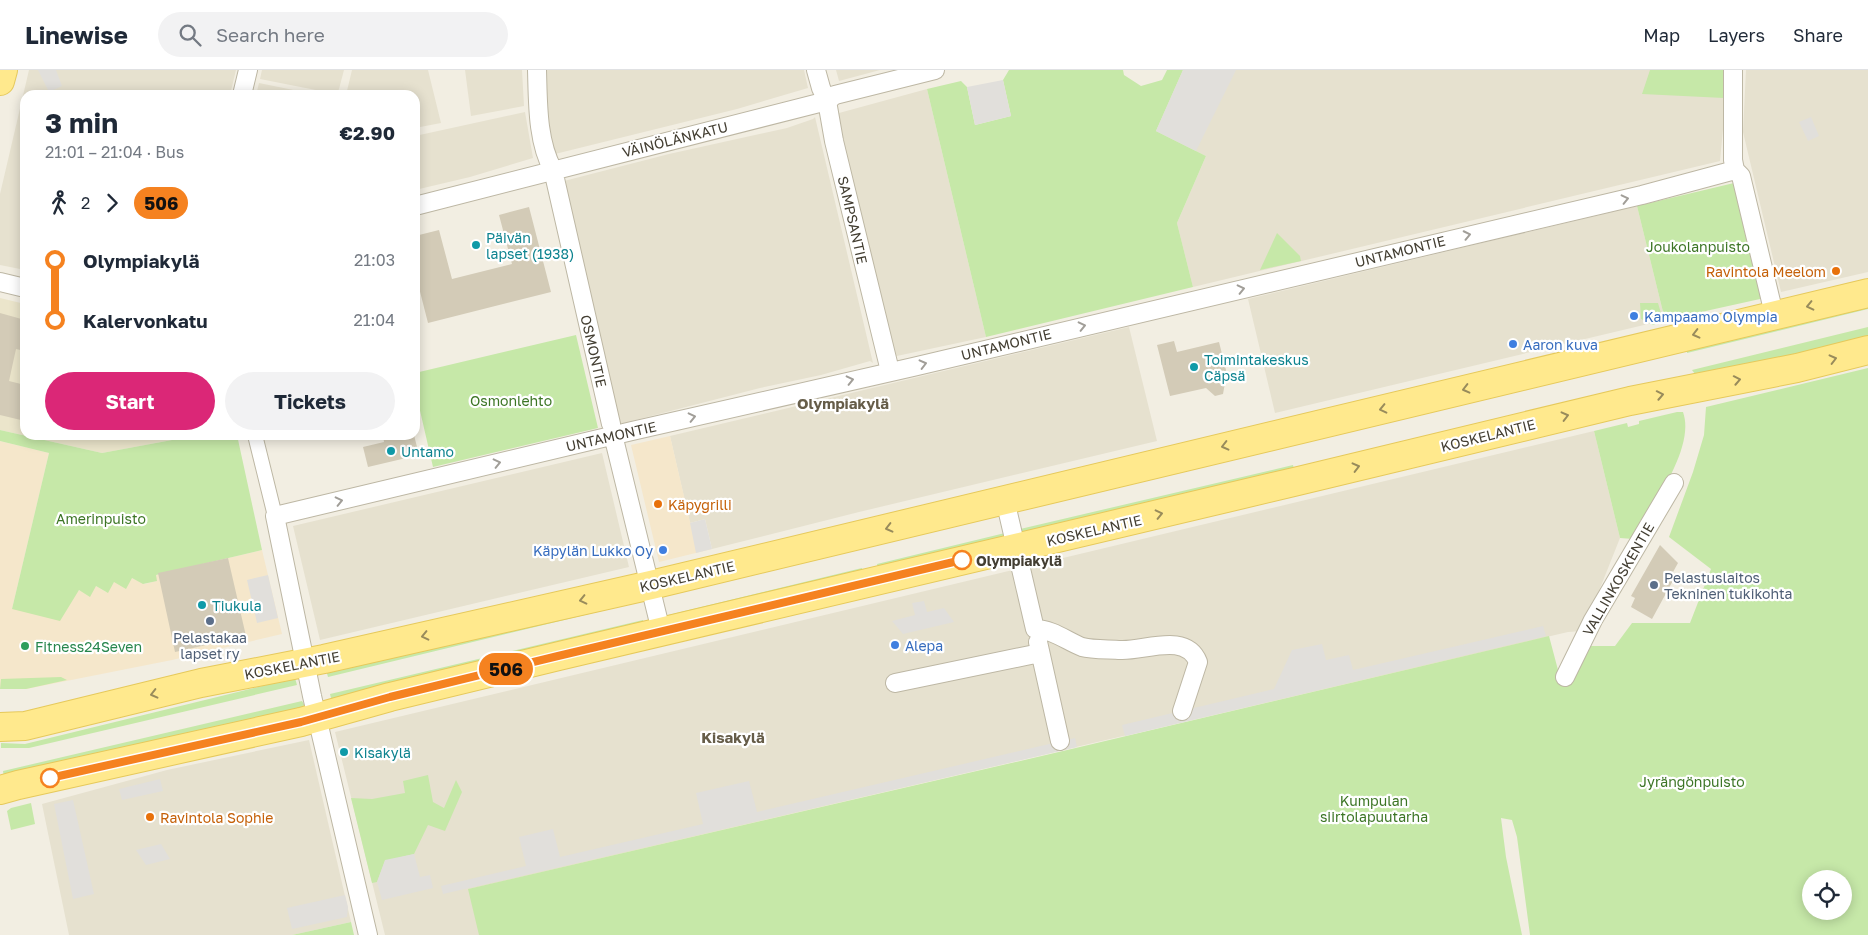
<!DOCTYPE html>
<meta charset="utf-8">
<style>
:root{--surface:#fff;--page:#f2f2f3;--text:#1f2937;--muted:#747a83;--line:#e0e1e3;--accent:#db2777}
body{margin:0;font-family:"Golos Text",sans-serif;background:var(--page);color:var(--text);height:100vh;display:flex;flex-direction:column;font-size:19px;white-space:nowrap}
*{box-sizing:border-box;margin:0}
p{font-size:16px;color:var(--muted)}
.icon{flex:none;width:28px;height:28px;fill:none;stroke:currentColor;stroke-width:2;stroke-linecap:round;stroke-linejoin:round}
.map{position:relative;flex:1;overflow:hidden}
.sheet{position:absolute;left:20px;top:20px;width:400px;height:350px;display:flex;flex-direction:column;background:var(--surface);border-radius:15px;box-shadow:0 2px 12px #0003}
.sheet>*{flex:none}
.badge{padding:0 10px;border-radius:16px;font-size:18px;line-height:32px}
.tools{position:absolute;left:1802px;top:800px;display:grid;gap:10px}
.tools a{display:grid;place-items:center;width:50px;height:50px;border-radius:50%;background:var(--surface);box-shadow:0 2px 12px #0003;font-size:25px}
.map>.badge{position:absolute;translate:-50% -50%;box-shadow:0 0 0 2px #fff}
.legs{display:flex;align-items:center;gap:8px;height:55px;padding:0 25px;font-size:16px}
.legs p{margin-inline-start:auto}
.overview{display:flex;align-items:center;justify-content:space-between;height:85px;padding:0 25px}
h1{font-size:28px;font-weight:700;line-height:38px}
.button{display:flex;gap:10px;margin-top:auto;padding:10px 25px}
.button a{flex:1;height:58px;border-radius:30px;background:var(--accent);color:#fff;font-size:20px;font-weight:700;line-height:58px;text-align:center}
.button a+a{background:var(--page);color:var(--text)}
ul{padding:0 25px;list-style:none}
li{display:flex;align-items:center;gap:18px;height:60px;font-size:19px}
li i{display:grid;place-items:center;width:8px;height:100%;margin:0 6px;background:currentColor}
li i::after{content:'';width:12px;height:12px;margin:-6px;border:4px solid;border-radius:50%;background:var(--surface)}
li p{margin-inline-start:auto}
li:first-child i{background:linear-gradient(#0000 50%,currentColor 0)}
li:last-child i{background:linear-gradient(currentColor 50%,#0000 0)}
header{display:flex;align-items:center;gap:30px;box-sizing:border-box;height:70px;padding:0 25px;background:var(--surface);border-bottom:1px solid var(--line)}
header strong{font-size:24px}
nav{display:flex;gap:28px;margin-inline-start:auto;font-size:18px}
.search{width:350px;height:45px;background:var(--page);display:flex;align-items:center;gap:12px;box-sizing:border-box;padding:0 18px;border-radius:28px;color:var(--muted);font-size:19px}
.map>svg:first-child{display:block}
.residential{fill:#e6e1cf}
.commercial{fill:#f5e7cb}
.education{fill:#ebe5cb}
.green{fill:#c6e8a8;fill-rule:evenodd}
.parking{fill:#e1dfdb}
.building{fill:#d3cbb7}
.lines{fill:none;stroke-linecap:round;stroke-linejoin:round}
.pedestrian-casing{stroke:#bdb7a4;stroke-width:16}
.minor-casing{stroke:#bdb7a4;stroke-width:20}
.primary-casing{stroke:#e6c95b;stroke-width:30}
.pedestrian{stroke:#fff;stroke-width:14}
.minor{stroke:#fff;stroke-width:18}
.primary{stroke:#ffe98d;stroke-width:28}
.oneway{stroke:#a19e98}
.oneway2{stroke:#988b5b}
.line-1-casing{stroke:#fff;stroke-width:11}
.line-1{stroke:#f58220;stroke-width:8}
.culture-dot{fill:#0f9aa8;stroke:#fff;stroke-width:2}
.food-dot{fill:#e8710a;stroke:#fff;stroke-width:2}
.shop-dot{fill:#3f7fe0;stroke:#fff;stroke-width:2}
.stop-1-dot{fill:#fff;stroke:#f58220;stroke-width:2.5}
.service-dot{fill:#5c6f8a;stroke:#fff;stroke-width:2}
.leisure-dot{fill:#2e9e5b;stroke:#fff;stroke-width:2}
.labels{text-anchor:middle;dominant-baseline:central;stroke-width:4.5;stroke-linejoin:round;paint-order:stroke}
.street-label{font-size:14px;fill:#433e32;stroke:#fff}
.culture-label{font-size:14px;fill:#0d838f;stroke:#fff;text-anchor:start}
.park-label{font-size:14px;fill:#3c7525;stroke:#fff}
.food-label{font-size:14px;fill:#c56008;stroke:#fff;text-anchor:start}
.shop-label{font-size:14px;fill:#366cbe;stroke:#fff;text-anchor:start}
.stop-label{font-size:14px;font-weight:bold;fill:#433e32;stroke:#fff;text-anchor:start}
.service-label{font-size:14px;fill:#4e5e75;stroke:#fff;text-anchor:start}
.leisure-label{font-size:14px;fill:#27864d;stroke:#fff;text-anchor:start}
.neighbourhood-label{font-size:15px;font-weight:bold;fill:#665d49;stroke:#fff}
</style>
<header>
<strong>Linewise</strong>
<div class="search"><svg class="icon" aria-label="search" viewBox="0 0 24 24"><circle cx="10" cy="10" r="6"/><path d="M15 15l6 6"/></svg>Search here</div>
<nav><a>Map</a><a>Layers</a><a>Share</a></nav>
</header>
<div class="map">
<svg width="1868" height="865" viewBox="0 0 1868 865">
<rect width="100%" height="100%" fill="#f2eee2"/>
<path class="residential" d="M 29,0 L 236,0 L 230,25 L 25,25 L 25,200 L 0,195 L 0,124 Z
M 262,0 L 344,0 L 339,19 L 336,24 L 260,9 Z
M 352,0 L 428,0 L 441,53 L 415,58 L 415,25 L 346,25 Z
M 465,0 L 522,0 L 524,36 L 471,46 Z
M 543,0 L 804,0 L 808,18 L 737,39 L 555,84 L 546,43 Z
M 836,0 L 880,0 L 839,11 Z
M 1183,0 L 1724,0 L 1725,38 L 1720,91 L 1193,217 L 1177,153 L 1206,86 L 1156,61 Z
M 1746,0 L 1868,0 L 1868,202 L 1781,222 L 1743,62 Z
M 259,13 L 318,25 L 256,25 Z
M 927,19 L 986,267 L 892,287 L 834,42 L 839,43 Z
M 525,42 L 533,88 L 470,107 L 415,120 L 415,66 Z
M 815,47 L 873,293 L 870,291 L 821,305 L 760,318 L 620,354 L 564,111 L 669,84 L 787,58 L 813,49 Z
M 1637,136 L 1665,250 L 1275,343 L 1248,229 Z
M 1129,257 L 1157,371 L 859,442 L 712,479 L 705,449 L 690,453 L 670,366 Z
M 1594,361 L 1620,468 L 1583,561 L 1568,562 L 469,819 L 480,864 L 479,865 L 385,865 L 335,662 Z
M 602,383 L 629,497 L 320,570 L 293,456 Z
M 309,670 L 351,852 L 292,865 L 69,865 L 42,734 L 167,700 Z"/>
<path class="commercial" d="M 670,366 L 690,452 L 712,479 L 659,492 L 631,375 Z
M 0,371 L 49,383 L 12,539 L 96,516 L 106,522 L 114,512 L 132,508 L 145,514 L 156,511 L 156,505 L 262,480 L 282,564 L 172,590 L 26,619 L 0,619 Z"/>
<path class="education" d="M 0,228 L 25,234 L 25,365 L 199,365 L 102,383 L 0,360 Z"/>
<path class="green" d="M 1009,0 L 1123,0 L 1124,5 L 1141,16 L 1162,10 L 1167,0 L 1183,0 L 1156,61 L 1206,86 L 1177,153 L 1193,217 L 986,267 L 927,19 L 961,11 L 967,17 L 975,55 L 1011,46 L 1003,10 Z
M 1650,0 L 1724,0 L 1724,28 L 1642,24 Z
M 1734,113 L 1762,227 L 1760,229 L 1665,250 L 1637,136 Z
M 1277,163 L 1300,186 L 1301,191 L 1260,200 Z
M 1868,232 L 1868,239 L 1687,283 L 1687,281 Z
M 1640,233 L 1658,233 L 1663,250 L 1653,255 L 1641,249 Z
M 1868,257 L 1868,266 L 1808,282 L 1703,304 L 1695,304 L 1692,300 Z
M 576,265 L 598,358 L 433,397 L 415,319 L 415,303 Z
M 1868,298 L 1868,865 L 1530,865 L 1517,767 L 1512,750 L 1501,748 L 1506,787 L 1522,865 L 479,865 L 468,819 L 1063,681 L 1549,566 L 1558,600 L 1575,576 L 1615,576 L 1632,553 L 1690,553 L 1711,499 L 1669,467 L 1693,402 L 1704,365 L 1706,337 ZM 1811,809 L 1844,809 L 1844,841 L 1811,841 Z
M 1677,342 L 1683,342 C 1696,378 1651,438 1633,469 L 1620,468 L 1594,361 L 1627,353 L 1628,357 L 1639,354 L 1639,351 Z
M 0,360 L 102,383 L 199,365 L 237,365 L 262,480 L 156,505 L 157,511 L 143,514 L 132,508 L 126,519 L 114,512 L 108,523 L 96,516 L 90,527 L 79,520 L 60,551 L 12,539 L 49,383 L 0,371 Z
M 1293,395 L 1295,404 L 1018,469 L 1016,460 Z
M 1005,463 L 1007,471 L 879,503 L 877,494 Z
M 862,498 L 863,505 L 666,553 L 664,546 Z
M 637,525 L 639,532 L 328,607 L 326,600 Z
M 643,550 L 645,557 L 332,632 L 330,624 Z
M 61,607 L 67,610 L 26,619 L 0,619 L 1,609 Z
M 295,608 L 297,615 L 29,678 L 1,678 L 1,673 L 25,674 Z
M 302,631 L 305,636 L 246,652 L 4,708 L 3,701 Z
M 428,705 L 433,732 L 444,738 L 456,710 L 462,722 L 445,761 L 428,755 L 414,784 L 385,791 L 377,812 L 372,813 L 351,728 L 372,729 L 405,723 L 403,711 Z
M 31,733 L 35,754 L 11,760 L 7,741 L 11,738 Z
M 351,852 L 354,865 L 292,865 Z"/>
<path class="parking" d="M 38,0 L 56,0 L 62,16 L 49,22 Z
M 1183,0 L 1236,0 L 1196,81 L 1156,61 Z
M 1003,10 L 1011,46 L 975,55 L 967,17 Z
M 1811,47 L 1819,66 L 1808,71 L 1799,52 Z
M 705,449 L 712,479 L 696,483 L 690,453 Z
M 268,505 L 278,548 L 257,553 L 247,510 Z
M 924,531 L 927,542 L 944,538 L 954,552 L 903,564 L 892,551 L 915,545 L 912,533 Z
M 1543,556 L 1546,566 L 1125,666 L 1122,655 L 1274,619 L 1292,580 L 1322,574 L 1326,590 L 1349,585 L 1353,600 Z
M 1075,668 L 1077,677 L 443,824 L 441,816 L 526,796 L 519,767 L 553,759 L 560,787 L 703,754 L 696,723 L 749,711 L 757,742 Z
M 160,709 L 163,721 L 122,730 L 119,719 Z
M 73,730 L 94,824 L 73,829 L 54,734 Z
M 161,774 L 170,789 L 146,795 L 136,780 Z
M 414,784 L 420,807 L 430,805 L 433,818 L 382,830 L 377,812 L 385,790 Z
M 345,825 L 348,837 L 347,847 L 292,859 L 287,838 Z"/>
<path class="building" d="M 529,137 L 551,222 L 428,253 L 415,202 L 415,166 L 439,160 L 452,209 L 512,194 L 499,145 Z
M 0,243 L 25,250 L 25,281 L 16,279 L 9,311 L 25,315 L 25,351 L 0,345 Z
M 1174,271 L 1177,282 L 1219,272 L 1229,312 L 1225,313 L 1223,324 L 1215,326 L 1206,318 L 1170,326 L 1157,275 Z
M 383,365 L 414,365 L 419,385 L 368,397 L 363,377 L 384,372 Z
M 1660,475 L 1678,493 L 1673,502 L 1676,505 L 1652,549 L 1631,537 L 1635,528 L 1631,526 Z
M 228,488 L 246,566 L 175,582 L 158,503 Z"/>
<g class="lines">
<defs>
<path id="pedestrian" d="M 255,365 L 275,446"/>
<path id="minor" d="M 537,0 C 538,32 537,71 553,100 L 611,354
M 816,0 L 821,18 L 827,31 L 834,71 L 890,301
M 1733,0 L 1733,90 L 1735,100 L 1741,106 L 1774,244
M 242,25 L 248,0
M 415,136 L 827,31 L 835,25 L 935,0
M 0,212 L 25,218
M 613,365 L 661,561
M 1005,430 L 1035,559 C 1052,559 1067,571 1082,577 C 1093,580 1109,579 1121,580 C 1145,581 1186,562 1198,592 L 1182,641
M 1038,572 L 1060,671
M 1565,607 L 1593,550 L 1674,413
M 895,613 L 1040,583
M 368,865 L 312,626 L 275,446 L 632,361 L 913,297 L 1642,125 L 1735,100"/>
<path id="primary" d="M 0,11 L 3,0
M 0,657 L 25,656 L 201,613 L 324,589 L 651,515 L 1868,223
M 0,720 L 18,715 L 301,652 L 390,627 L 559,586 L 1294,412 L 1630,331 L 1797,298 L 1868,280"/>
</defs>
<use href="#pedestrian" class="pedestrian-casing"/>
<use href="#minor" class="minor-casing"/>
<use href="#primary" class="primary-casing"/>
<use href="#pedestrian" class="pedestrian"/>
<use href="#minor" class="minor"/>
<use href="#primary" class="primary"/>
</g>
<defs><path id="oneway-chevron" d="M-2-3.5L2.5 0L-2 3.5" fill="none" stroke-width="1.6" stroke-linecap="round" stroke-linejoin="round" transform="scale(1.25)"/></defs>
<g class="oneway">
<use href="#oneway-chevron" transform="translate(1625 129) rotate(-13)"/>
<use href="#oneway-chevron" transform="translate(1467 165) rotate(-12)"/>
<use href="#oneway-chevron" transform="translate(1241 219) rotate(-13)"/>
<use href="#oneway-chevron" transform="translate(1082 256) rotate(-13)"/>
<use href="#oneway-chevron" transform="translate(923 294) rotate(-14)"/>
<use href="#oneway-chevron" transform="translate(850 310) rotate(-13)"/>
<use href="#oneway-chevron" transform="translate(692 347) rotate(-13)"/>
<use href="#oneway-chevron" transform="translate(497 393) rotate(-13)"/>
<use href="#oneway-chevron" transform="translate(339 431) rotate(-13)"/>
</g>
<g class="oneway2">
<use href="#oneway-chevron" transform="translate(1810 236) rotate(167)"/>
<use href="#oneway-chevron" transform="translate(1696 264) rotate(166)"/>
<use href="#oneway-chevron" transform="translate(1833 289) rotate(-14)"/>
<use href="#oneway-chevron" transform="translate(1737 310) rotate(-11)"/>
<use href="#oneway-chevron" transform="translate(1466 319) rotate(166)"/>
<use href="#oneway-chevron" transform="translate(1660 325) rotate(-11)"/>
<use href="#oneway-chevron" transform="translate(1383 339) rotate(167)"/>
<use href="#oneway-chevron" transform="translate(1565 346) rotate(-14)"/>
<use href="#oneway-chevron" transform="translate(1225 376) rotate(166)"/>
<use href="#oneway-chevron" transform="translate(1356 397) rotate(-14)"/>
<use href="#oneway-chevron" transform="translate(1159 444) rotate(-13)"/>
<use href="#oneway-chevron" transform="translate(889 458) rotate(166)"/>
<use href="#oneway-chevron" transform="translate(583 530) rotate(167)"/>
<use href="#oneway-chevron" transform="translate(425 566) rotate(167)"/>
<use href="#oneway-chevron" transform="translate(154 624) rotate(166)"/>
</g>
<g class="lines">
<defs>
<path id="line-1" d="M 50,708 L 301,652 L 390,627 L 558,586 L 962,490"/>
</defs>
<use href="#line-1" class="line-1-casing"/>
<use href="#line-1" class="line-1"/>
</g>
<g class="culture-dot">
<circle cx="476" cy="175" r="5"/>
<circle cx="1194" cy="297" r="5"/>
<circle cx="391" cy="381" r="5"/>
<circle cx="202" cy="535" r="5"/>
<circle cx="344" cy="682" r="5"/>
</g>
<g class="food-dot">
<circle cx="1836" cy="201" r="5"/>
<circle cx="658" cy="434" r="5"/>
<circle cx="150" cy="747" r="5"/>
</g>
<g class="shop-dot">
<circle cx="1634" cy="246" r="5"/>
<circle cx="1513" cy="274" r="5"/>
<circle cx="663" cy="480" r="5"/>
<circle cx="895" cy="575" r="5"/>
</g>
<g class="stop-1-dot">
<circle cx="962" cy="490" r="9"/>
<circle cx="50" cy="708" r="9"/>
</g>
<g class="service-dot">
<circle cx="1654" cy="515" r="5"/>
<circle cx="210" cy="551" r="5"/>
</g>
<circle class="leisure-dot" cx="25" cy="576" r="5"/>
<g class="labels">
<g class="street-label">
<text transform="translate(675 69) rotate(-14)">VÄINÖLÄNKATU</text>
<text transform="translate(853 150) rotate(77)">SAMPSANTIE</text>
<text transform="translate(1400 181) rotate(-14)">UNTAMONTIE</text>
<text transform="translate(1006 274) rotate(-14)">UNTAMONTIE</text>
<text transform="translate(594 281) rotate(77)">OSMONTIE</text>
<text transform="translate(1488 365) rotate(-14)">KOSKELANTIE</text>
<text transform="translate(611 366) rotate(-13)">UNTAMONTIE</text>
<text transform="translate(1094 460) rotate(-13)">KOSKELANTIE</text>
<text transform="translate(687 506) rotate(-13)">KOSKELANTIE</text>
<text transform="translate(1618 509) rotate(-60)">VALLINKOSKENTIE</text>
<text transform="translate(292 595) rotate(-11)">KOSKELANTIE</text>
</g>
<g class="culture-label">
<text x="486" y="167">Päivän<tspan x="486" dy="16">lapset (1938)</tspan></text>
<text x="1204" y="289">Toimintakeskus<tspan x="1204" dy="16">Cäpsä</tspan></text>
<text x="401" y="381">Untamo</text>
<text x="212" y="535">Tiukula</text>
<text x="354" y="682">Kisakylä</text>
</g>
<g class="park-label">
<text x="1698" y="176">Joukolanpuisto</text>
<text x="511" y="330">Osmonlehto</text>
<text x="101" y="448">Amerinpuisto</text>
<text x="1692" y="711">Jyrängönpuisto</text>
<text x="1374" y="730">Kumpulan<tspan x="1374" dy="16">siirtolapuutarha</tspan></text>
</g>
<g class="food-label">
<text x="1826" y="201" text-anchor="end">Ravintola Meelom</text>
<text x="668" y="434">Käpygrilli</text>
<text x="160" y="747">Ravintola Sophie</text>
</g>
<g class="shop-label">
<text x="1644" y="246">Kampaamo Olympia</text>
<text x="1523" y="274">Aaron kuva</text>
<text x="653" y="480" text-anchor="end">Käpylän Lukko Oy</text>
<text x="905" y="575">Alepa</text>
</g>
<g class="stop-label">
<text x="976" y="490">Olympiakylä</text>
</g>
<g class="service-label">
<text x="1664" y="507">Pelastuslaitos<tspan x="1664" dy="16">Tekninen tukikohta</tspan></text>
<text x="210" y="567" text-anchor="middle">Pelastakaa<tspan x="210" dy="16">lapset ry</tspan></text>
</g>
<g class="leisure-label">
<text x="35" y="576">Fitness24Seven</text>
</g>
<g class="neighbourhood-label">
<text x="843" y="333">Olympiakylä</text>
<text x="733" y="667">Kisakylä</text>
</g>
</g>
</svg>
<div class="tools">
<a><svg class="icon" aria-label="locate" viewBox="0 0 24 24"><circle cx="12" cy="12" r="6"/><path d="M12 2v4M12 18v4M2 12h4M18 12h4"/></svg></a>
</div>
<b class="badge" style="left:506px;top:599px;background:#f58220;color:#111">506</b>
<section class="sheet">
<div class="overview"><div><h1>3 min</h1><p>21:01 – 21:04 · Bus</p></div><b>€2.90</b></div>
<div class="legs"><svg class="icon" aria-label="walk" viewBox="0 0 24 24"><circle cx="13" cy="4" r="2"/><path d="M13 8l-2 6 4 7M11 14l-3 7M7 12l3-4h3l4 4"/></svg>2<svg class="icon" aria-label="forward" viewBox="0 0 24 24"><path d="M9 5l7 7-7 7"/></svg><b class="badge" style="background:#f58220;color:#111">506</b></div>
<ul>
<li><i style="color:#f58220"></i><b>Olympiakylä</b><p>21:03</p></li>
<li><i style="color:#f58220"></i><b>Kalervonkatu</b><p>21:04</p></li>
</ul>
<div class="button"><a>Start</a><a>Tickets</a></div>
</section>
</div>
